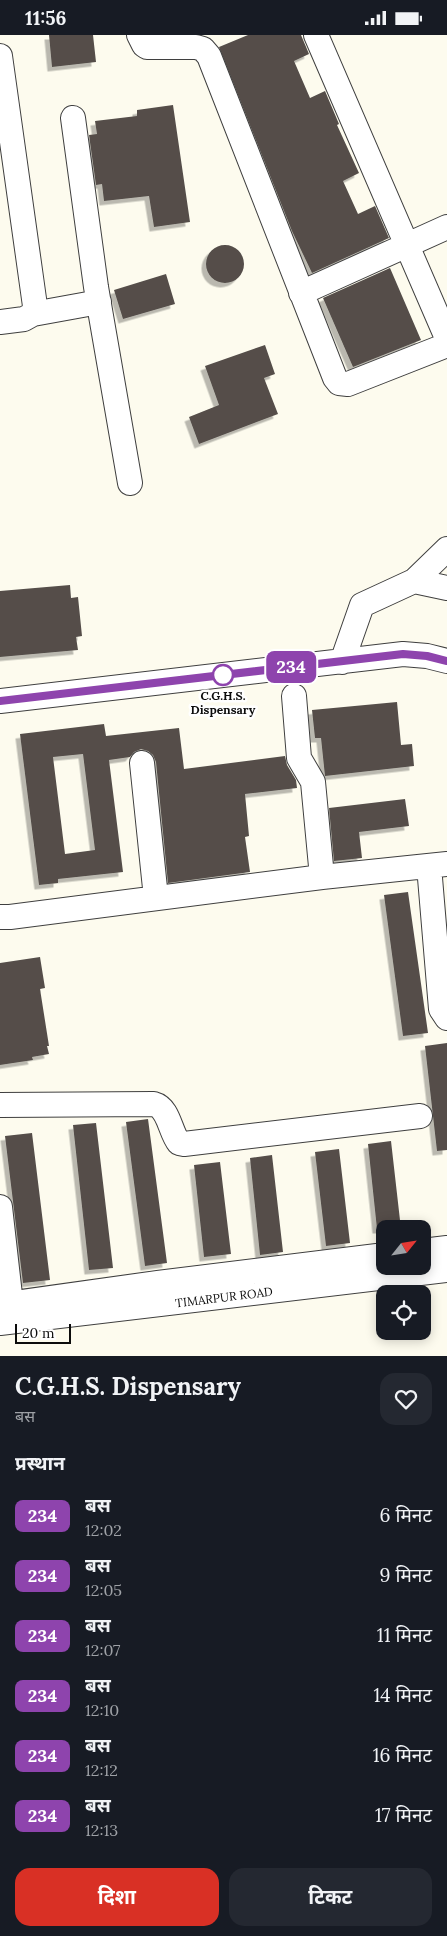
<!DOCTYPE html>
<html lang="hi">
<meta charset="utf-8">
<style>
:root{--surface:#171b24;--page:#242831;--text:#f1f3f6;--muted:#9ea1a6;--accent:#d93025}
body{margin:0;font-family:Lora,"Noto Sans Devanagari",serif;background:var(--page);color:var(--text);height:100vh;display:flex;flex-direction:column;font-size:19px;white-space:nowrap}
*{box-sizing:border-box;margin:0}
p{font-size:16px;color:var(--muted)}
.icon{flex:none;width:28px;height:28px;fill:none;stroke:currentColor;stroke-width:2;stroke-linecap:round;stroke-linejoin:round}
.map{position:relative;height:1321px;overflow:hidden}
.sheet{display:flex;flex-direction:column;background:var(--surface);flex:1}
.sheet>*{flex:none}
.badge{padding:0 10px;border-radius:8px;font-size:18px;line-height:32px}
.needle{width:32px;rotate:60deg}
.buttons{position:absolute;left:376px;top:1185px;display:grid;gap:10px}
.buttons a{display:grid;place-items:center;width:55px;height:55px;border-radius:10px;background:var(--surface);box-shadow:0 2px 12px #0003;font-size:25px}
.scale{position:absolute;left:15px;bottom:12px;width:56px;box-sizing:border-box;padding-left:5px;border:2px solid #0c0c0c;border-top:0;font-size:14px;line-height:18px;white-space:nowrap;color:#0c0c0c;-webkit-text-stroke:4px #fff;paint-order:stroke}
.map>.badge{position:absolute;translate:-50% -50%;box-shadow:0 0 0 2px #fff}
h2{padding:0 15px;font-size:19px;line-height:45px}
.round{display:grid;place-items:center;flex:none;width:52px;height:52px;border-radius:15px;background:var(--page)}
.overview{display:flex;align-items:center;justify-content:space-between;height:85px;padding:0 15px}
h1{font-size:24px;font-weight:700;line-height:38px}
.action{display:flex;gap:10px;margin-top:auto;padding:10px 15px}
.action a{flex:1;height:58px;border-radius:15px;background:var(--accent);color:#fff;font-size:20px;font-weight:700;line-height:58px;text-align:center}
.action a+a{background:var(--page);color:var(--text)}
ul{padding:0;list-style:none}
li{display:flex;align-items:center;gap:15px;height:60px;padding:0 15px}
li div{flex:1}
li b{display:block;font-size:19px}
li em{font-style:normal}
li .badge{min-width:55px;font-weight:700;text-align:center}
.status{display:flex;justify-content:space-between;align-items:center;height:35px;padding:0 25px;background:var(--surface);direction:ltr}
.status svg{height:14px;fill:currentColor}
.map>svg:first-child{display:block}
.building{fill:#544e4a;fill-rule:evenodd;filter:url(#shadow)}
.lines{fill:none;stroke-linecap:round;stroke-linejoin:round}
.minor-casing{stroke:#3f3f3f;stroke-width:26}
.minor{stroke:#fff;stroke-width:24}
.line-casing{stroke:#fff;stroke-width:11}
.line{stroke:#8e44ad;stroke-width:8}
.stop-dot{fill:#fff;stroke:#8e44ad;stroke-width:2.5}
.labels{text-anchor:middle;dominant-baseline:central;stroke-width:5;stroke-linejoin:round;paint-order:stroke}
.stop-label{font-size:12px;font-weight:bold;fill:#0c0c0c;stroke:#fff}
.street-label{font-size:12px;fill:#0c0c0c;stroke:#fff}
</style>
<div class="status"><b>11:56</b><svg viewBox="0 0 49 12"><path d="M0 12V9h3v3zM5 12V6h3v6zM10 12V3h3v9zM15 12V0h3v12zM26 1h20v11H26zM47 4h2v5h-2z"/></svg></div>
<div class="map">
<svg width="447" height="1321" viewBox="0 0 447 1321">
<defs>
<filter id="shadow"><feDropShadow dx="-4.5" dy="4.5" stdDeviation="0" flood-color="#0004"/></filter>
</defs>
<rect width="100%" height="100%" fill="#fdfbee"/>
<path class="building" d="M 49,0 L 93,0 L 96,27 L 52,32 Z
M 248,0 L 301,0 L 309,19 L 294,26 L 310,63 L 325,56 L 339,89 L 337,90 L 359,138 L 343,146 L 358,179 L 375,171 L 389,203 L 312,238 L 292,196 L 219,12 Z
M 173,70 L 190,187 L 154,192 L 149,161 L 104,166 L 102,149 L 96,150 L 89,100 L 97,99 L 95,86 L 137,81 L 137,75 Z
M206 229a19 19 0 1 1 38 0a19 19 0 1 1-38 0Z
M 390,233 L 421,305 L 353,332 L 323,263 Z
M 166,239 L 175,269 L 123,284 L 114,255 Z
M 265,310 L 275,339 L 264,343 L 278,379 L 199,409 L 189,382 L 219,370 L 205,331 Z
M 70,550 L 71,563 L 78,562 L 82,601 L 76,602 L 78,615 L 0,622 L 0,556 Z
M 397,667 L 401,710 L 412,709 L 414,731 L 325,741 L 321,703 L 315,703 L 312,675 Z
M 104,689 L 106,701 L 179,693 L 184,734 L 285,721 L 287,730 L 296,745 L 297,753 L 245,759 L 249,801 L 245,802 L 250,837 L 168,848 L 156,727 L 153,720 L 148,716 L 141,714 L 134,717 L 130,722 L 109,725 L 123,837 L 58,844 L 58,848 L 39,850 L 20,699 ZM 83,719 L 95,815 L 65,819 L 53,722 Z
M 405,764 L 409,791 L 359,797 L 362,823 L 334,826 L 329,773 Z
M 408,857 L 428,998 L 403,1001 L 384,860 Z
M 40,922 L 45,953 L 40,954 L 49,1011 L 47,1011 L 49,1019 L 32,1022 L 33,1025 L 0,1030 L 0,928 Z
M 447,1008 L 447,1115 L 437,1116 L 425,1011 Z
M 148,1084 L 167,1228 L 145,1231 L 126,1087 Z
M 96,1088 L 113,1233 L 89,1235 L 73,1090 Z
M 32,1098 L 50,1245 L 23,1248 L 5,1101 Z
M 391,1106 L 401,1194 L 377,1194 L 368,1109 Z
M 339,1114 L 350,1208 L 326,1211 L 315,1117 Z
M 272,1120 L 283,1217 L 260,1220 L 250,1123 Z
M 220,1127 L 231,1219 L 204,1222 L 194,1130 Z"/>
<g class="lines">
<defs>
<path id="minor" d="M 139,0 L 144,10 L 147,12 L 196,12 L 203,14 L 209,21 L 335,343 L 339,348 L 348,349 L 447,310
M 316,0 L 447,303
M 0,21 L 35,271 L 33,279 L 24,284 L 0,287
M 73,83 L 96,252 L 130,448
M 301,258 L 447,192
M 33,279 L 99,267
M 447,514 L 414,546 L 447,553
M 342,627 L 362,570 L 414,546
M 294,661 L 299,723 L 313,747 L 322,842
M 0,666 L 403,619 L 427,621 L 447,626
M 142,728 L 156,863
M 429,831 L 441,974 L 447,983
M 0,882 L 10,882 L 322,842 L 447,829
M 0,1070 L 154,1069 C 169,1073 170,1097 179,1108 L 184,1109 L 420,1081
M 0,1172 L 11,1269
M 422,1216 L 447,1213
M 0,1270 L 158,1248 L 385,1220
M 0,1288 L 447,1235"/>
</defs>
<use href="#minor" class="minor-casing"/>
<use href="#minor" class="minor"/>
</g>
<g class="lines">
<defs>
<path id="line" d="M 0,666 L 403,619 L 427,621 L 447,626"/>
</defs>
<use href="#line" class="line-casing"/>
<use href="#line" class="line"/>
</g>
<circle class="stop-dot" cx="223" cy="640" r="10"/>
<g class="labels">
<g class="stop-label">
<text x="223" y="660">C.G.H.S.<tspan x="223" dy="14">Dispensary</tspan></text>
</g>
<g class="street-label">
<text transform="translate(224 1262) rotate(-7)">TIMARPUR ROAD</text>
</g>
</g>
</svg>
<div class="buttons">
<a><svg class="needle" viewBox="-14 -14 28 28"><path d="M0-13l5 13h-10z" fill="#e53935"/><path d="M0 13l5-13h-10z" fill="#9ea1a6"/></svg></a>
<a><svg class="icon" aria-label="locate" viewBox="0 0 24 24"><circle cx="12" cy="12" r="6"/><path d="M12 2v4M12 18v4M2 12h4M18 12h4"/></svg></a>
</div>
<div class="scale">20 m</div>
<b class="badge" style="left:291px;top:632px;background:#8e44ad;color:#fff">234</b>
</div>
<section class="sheet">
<div class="overview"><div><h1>C.G.H.S. Dispensary</h1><p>बस</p></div><a class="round"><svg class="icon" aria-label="heart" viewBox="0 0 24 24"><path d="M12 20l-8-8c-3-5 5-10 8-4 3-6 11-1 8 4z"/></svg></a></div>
<h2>प्रस्थान</h2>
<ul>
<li><span class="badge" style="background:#8e44ad;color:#fff">234</span><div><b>बस</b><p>12:02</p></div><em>6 मिनट</em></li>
<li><span class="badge" style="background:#8e44ad;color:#fff">234</span><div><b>बस</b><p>12:05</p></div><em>9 मिनट</em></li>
<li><span class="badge" style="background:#8e44ad;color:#fff">234</span><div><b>बस</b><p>12:07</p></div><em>11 मिनट</em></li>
<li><span class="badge" style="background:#8e44ad;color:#fff">234</span><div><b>बस</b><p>12:10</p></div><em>14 मिनट</em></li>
<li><span class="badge" style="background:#8e44ad;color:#fff">234</span><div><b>बस</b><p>12:12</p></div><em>16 मिनट</em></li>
<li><span class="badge" style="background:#8e44ad;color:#fff">234</span><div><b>बस</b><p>12:13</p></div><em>17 मिनट</em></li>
</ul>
<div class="action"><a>दिशा</a><a>टिकट</a></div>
</section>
